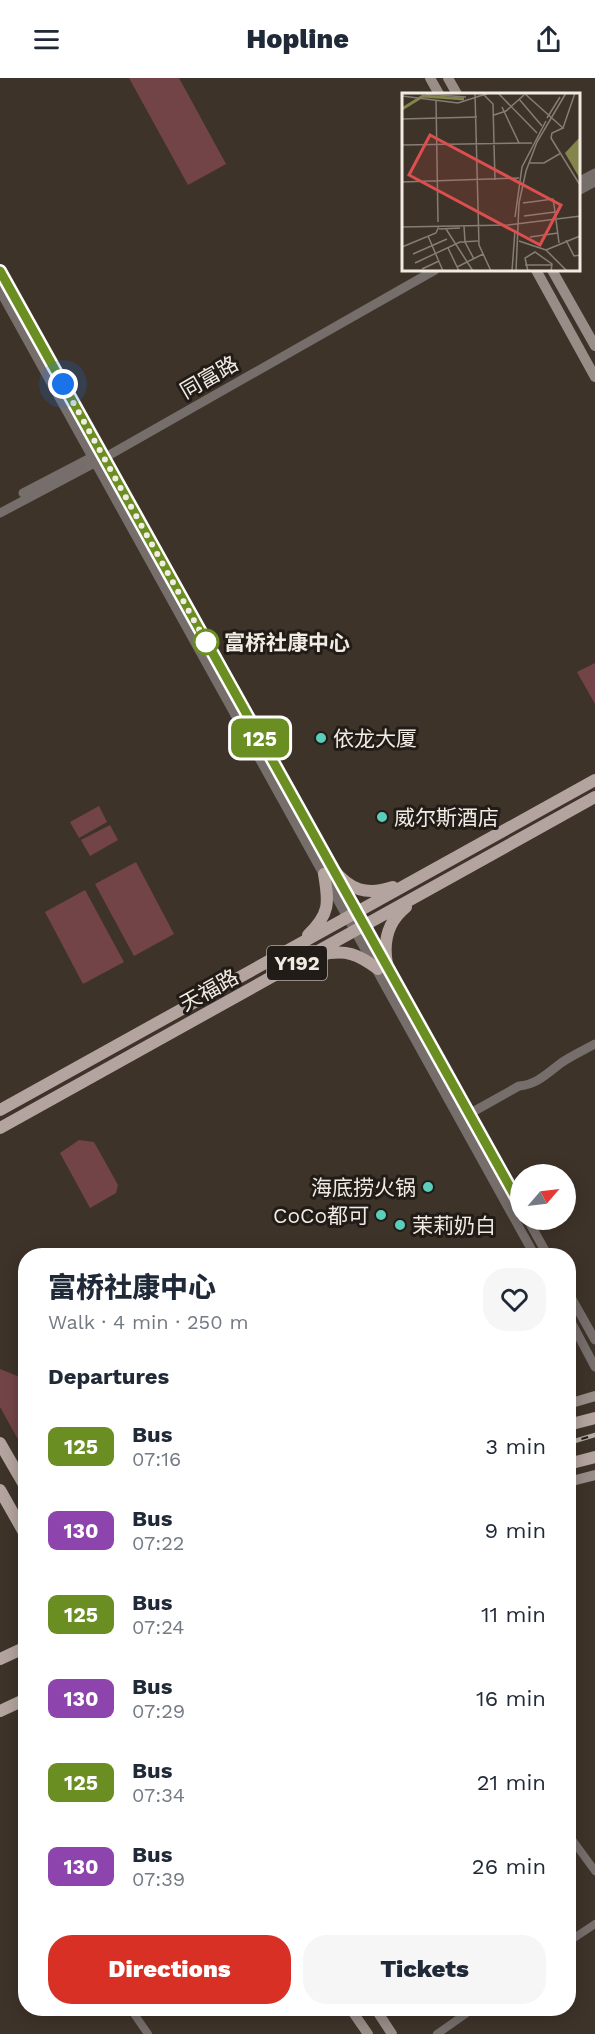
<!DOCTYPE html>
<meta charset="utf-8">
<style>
:root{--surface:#fff;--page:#f6f6f7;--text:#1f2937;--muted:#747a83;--accent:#d93025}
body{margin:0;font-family:"Work Sans","Noto Sans SC",sans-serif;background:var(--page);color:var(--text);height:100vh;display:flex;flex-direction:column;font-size:22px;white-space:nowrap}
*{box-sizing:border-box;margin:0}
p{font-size:20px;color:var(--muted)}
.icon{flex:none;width:33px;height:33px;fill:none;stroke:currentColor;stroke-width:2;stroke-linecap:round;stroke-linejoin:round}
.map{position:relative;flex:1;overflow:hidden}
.side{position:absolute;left:18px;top:1170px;width:558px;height:768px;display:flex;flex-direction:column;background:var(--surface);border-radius:24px;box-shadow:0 3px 15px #0003}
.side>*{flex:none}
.badge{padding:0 12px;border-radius:9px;font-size:21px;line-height:39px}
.needle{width:39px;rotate:62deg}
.fabs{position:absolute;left:510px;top:1086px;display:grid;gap:12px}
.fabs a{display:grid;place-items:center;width:66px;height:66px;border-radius:50%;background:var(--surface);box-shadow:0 3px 15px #0003;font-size:30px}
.you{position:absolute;width:30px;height:30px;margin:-15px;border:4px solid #fff;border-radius:50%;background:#1a73e8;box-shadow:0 0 0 9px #1a73e833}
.map>.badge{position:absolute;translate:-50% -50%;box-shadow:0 0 0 3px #fff}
h2{padding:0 30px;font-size:22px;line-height:54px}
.round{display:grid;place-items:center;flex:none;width:63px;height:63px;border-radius:24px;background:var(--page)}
.head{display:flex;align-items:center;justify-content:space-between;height:102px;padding:0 30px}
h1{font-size:28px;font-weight:800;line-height:45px}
.cta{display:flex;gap:12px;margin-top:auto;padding:12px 30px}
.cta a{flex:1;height:69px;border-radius:24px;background:var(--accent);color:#fff;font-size:24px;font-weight:800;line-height:69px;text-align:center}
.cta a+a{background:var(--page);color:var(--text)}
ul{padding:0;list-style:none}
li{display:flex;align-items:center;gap:18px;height:84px;padding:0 30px}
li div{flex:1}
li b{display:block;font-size:22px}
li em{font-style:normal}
li .badge{min-width:66px;font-weight:700;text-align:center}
header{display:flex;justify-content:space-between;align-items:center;height:78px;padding:0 30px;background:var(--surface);font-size:27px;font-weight:800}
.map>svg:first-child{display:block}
.green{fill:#734447}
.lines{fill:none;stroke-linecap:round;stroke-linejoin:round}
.minor{stroke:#756e6b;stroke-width:8}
.tertiary{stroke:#756e6b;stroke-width:9}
.secondary{stroke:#998d88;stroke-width:10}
.primary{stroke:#b4a49f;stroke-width:12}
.rail-casing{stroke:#b3aba3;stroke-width:4.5}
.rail{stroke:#211c17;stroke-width:2;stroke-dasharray:7;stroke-linecap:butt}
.line-casing{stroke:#fff;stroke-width:14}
.line{stroke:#6b8e23;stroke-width:9}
.walk{stroke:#f2ebe4;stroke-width:6;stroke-dasharray:0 10.8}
.stop-dot{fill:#fff;stroke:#6b8e23;stroke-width:3}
.poi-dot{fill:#5bcebb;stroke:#211c17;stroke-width:2}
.labels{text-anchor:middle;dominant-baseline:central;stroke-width:6;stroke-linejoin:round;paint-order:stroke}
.shield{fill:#211c17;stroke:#b3ada6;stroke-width:1.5}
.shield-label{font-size:20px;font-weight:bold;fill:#f2ebe4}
.street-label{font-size:21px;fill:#f2ebe4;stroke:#211c17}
.stop-label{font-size:21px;font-weight:bold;fill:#f2ebe4;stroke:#211c17;text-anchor:start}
.poi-label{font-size:21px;fill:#f2ebe4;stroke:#211c17;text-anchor:start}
.inset-river{fill:none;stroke:#83854a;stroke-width:3}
.inset-road{fill:none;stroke:#867d74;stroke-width:1.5}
.view{fill:#dc4f4e;fill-opacity:0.15;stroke:#dc4f4e;stroke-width:3}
.inset-edge{fill:none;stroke:#f2ebe4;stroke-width:3}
</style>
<header><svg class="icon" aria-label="menu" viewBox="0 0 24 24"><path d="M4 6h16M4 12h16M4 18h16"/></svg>Hopline<svg class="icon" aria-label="share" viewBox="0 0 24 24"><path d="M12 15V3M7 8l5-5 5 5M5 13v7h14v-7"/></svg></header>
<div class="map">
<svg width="595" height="1956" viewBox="0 0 595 1956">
<rect width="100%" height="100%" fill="#3e3329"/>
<path class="green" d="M 129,0 L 179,0 L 226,86 L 188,107 Z
M 595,585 L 595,626 L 577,594 Z
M 99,728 L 107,744 L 79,760 L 70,744 Z
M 110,747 L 118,762 L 90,778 L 81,762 Z
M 136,784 L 174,856 L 134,878 L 95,806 Z
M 85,812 L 124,884 L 83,906 L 45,834 Z
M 79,1062 L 94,1064 L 118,1107 L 116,1115 L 90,1130 L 60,1075 Z
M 0,1291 L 25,1301 L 25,1374 L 0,1329 Z"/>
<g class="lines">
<path class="minor" d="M 568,1756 L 595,1793
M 568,1864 L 595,1846
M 130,1930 L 148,1956
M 437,1956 L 474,1930"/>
<path class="tertiary" d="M 578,104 L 595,95
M 578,113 L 595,104
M 0,193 L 520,1127
M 0,213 L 535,1178
M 23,415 L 96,377
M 0,435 L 104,380 L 435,192
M 469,1036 L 519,1008 C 536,1007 548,995 561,985 C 571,978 584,972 595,966
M 528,1142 L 548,1178
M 568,1214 L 595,1262
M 568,1238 L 595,1289"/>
<path class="secondary" d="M 430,0 L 439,16
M 448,0 L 457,16
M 536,192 L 595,299
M 552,192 L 595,268
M 568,1326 L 595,1318
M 568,1404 L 595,1397
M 350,1930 L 368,1956
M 375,1930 L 392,1956"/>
<path class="primary" d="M 333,791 C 350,812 366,818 393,809
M 308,857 C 330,836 329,825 324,796
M 320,877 C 346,871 358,876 378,891
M 387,886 C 383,864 387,844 406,829
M 0,1032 L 595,702
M 0,1050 L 595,719
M 568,1347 L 595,1340
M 0,1365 L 26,1410
M 568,1386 L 595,1379
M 0,1412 L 26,1458
M 0,1581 L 26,1569
M 0,1633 L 26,1621"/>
<defs>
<path id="rail" d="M 568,1365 L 595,1357"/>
</defs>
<use href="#rail" class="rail-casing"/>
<use href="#rail" class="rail"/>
</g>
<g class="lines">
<defs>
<path id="line" d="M 0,193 L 520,1127"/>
</defs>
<use href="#line" class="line-casing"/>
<use href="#line" class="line"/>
<path class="walk" d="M 63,306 L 206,564"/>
</g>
<circle class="stop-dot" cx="206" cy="564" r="12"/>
<g class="poi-dot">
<circle cx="321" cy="660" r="6"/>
<circle cx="382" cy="739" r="6"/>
<circle cx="428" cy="1109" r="6"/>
<circle cx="381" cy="1137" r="6"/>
<circle cx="400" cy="1147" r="6"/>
</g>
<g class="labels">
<rect class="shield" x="267" y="868" width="60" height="34" rx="4.5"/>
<g class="shield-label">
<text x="297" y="885">Y192</text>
</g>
<g class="street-label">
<text transform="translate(209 299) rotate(-30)">同富路</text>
<text transform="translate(209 912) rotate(-29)">天福路</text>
</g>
<g class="stop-label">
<text x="224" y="564">富桥社康中心</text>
</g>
<g class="poi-label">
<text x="333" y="660">依龙大厦</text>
<text x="394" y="739">威尔斯酒店</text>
<text x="416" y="1109" text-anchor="end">海底捞火锅</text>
<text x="369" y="1137" text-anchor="end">CoCo都可</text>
<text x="412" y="1147">茉莉奶白</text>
</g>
</g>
<g transform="translate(402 15)">
<rect width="178" height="178" fill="#3e3329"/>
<path d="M 178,44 L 178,86 L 163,60 Z" fill="#83854a"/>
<path class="inset-river" d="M 0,16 L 21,3 L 62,6"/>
<path class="inset-road" d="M 73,0 L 77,152 L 89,178M 96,0 L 135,40M 122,0 L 161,35 L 150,40 L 149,45 L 178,92 L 178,143M 24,1 L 64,4M 82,2 L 91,11 L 92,50M 0,3 L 56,10 L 87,0M 117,6 L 140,33M 34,7 L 36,129M 100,14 L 117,50M 92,22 L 104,18 L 122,2M 145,25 L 158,4M 0,26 L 75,24M 161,35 L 173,0M 0,52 L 130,50M 92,52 L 93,87M 128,70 L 142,70 L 159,60M 0,89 L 117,85M 121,110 L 151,106 L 154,125M 122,123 L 153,119M 113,124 L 120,74 L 144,28M 154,127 L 157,150M 62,133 L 63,149 L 72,166M 0,134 L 106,132 L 179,123M 37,136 L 58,135M 44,136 L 71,178M 26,143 L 41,178M 128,144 L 156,140M 164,147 L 172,163 L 179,162M 117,148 L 144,157M 0,154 L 34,140 L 37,133M 46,155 L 57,178M 144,157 L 178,143M 144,157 L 165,178M 11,161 L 45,146M 13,170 L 58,149 L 76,148M 123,172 L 150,172M 55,174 L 81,161M 20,176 L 37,168M 110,178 L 113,137M 114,178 L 117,110 L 124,78 L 135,49 L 164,0M 126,178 L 123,165 L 133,159 L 150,171 L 149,178"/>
<path class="view" d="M 28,42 L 159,112 L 138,152 L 7,82 Z"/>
<rect width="178" height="178" class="inset-edge"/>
</g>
</svg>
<div class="fabs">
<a><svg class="needle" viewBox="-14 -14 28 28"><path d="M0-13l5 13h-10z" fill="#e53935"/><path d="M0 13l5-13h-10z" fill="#747a83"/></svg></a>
</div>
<div class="you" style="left:63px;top:306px"></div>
<b class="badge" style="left:260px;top:660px;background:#6b8e23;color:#fff">125</b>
<section class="side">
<div class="head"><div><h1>富桥社康中心</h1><p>Walk · 4 min · 250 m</p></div><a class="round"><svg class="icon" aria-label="heart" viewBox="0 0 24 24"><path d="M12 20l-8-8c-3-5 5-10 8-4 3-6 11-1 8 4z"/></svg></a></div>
<h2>Departures</h2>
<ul>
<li><span class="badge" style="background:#6b8e23;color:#fff">125</span><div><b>Bus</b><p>07:16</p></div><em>3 min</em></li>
<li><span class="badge" style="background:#8e44ad;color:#fff">130</span><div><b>Bus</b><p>07:22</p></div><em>9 min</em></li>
<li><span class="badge" style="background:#6b8e23;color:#fff">125</span><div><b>Bus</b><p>07:24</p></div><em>11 min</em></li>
<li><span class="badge" style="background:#8e44ad;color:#fff">130</span><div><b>Bus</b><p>07:29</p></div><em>16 min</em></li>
<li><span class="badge" style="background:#6b8e23;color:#fff">125</span><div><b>Bus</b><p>07:34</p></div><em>21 min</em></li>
<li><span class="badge" style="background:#8e44ad;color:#fff">130</span><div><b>Bus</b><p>07:39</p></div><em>26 min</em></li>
</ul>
<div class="cta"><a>Directions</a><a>Tickets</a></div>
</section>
</div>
